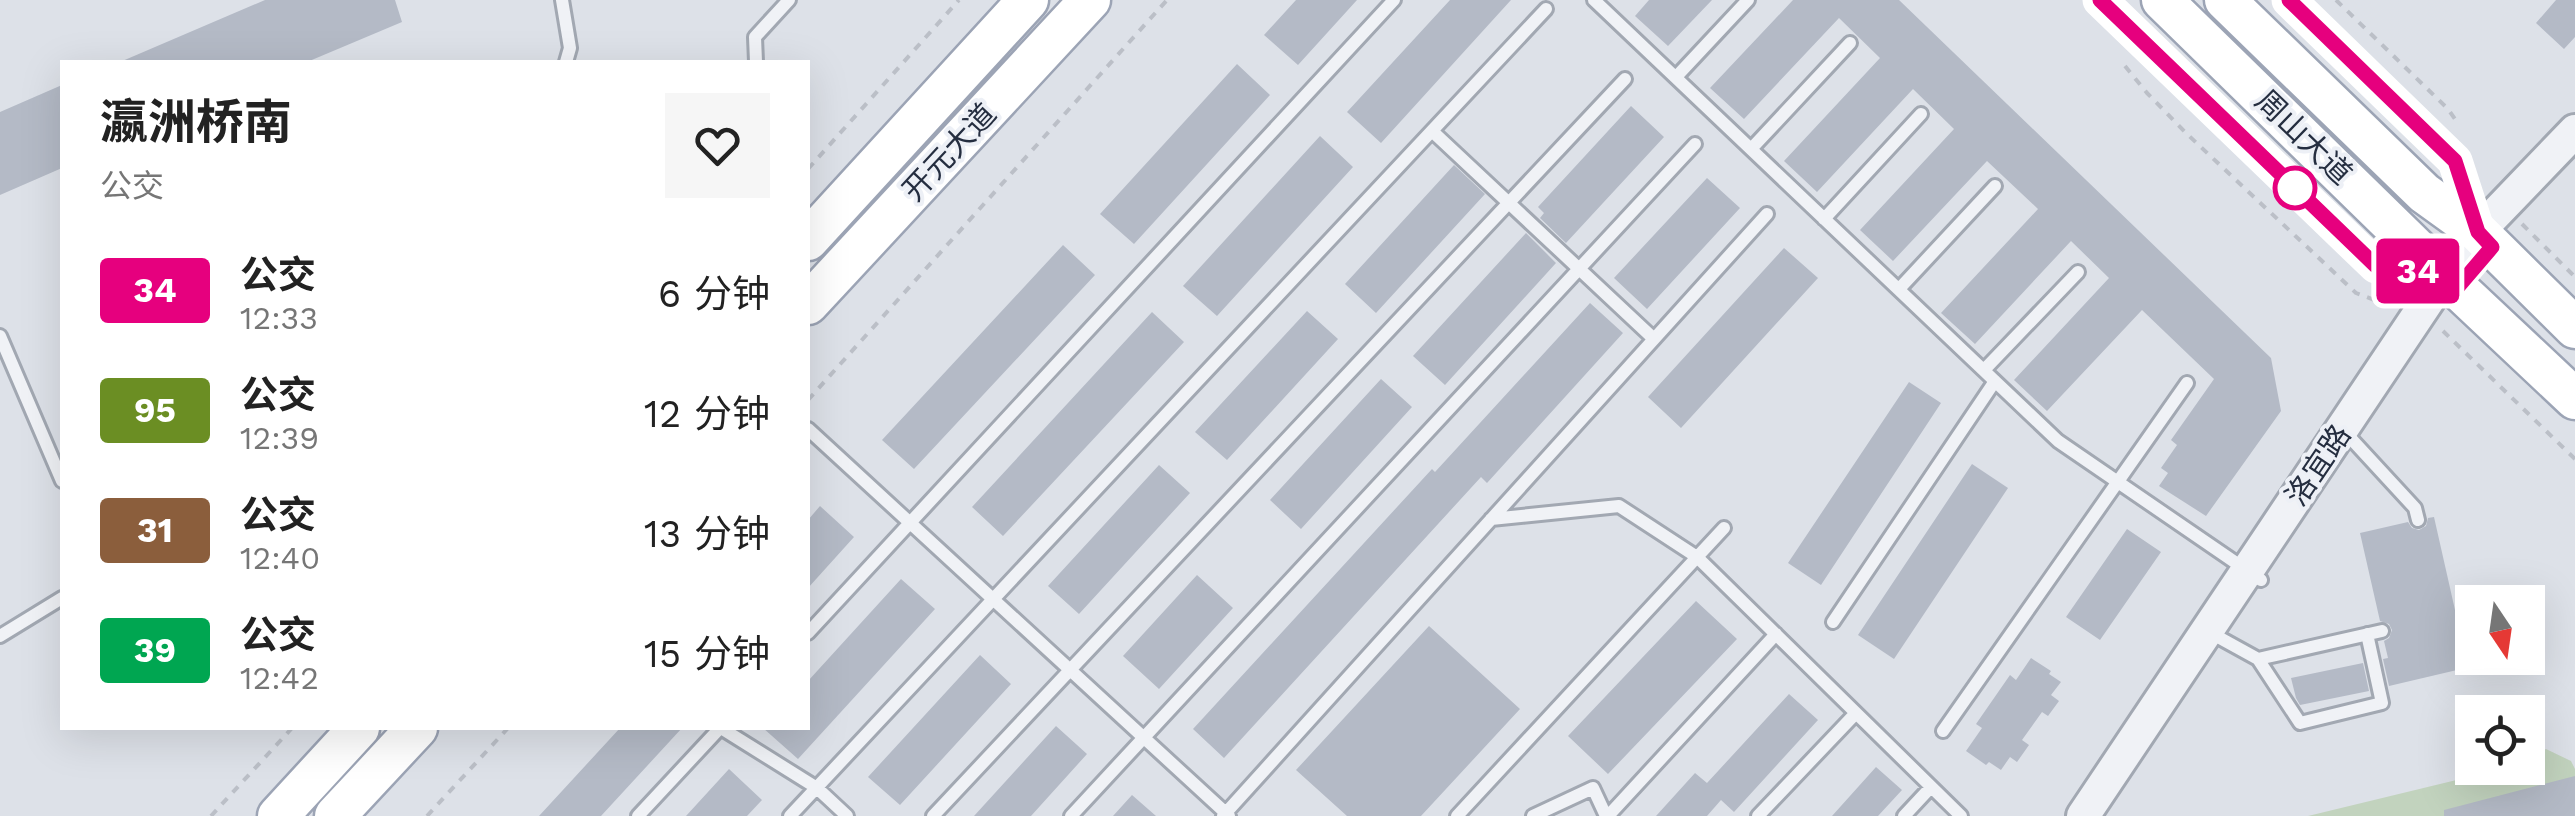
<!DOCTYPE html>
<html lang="zh">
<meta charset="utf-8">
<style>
:root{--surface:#fff;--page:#f6f6f6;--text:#222;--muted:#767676}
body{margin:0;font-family:"Work Sans","Noto Sans SC",sans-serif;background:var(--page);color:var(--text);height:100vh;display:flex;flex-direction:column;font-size:38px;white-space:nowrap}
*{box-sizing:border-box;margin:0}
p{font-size:32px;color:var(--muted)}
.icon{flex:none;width:55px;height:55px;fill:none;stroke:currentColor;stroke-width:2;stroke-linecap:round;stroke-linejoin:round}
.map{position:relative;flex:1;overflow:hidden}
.drawer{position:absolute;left:60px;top:60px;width:750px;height:670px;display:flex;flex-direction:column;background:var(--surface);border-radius:0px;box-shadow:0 10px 40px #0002}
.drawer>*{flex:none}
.badge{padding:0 20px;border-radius:8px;font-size:35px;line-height:65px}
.needle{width:65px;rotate:167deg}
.tools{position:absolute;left:2455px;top:585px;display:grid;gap:20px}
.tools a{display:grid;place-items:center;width:90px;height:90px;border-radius:0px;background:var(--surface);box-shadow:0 10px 40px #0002;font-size:50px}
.map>.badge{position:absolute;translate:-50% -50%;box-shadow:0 0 0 5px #fff}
.round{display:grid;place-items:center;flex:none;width:105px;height:105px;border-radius:0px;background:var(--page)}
.overview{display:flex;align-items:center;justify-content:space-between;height:170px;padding:0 40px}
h1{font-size:48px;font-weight:700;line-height:75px}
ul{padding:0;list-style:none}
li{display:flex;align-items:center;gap:30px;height:120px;padding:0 40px}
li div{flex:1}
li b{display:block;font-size:38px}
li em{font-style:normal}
li .badge{min-width:110px;font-weight:700;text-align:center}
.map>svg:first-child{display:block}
.green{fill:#c2d3be}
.building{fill:#b4bac6}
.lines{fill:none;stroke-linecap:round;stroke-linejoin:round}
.service-casing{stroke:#a2a8b2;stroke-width:18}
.tertiary-casing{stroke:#a2a8b2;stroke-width:38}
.primary-casing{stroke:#9ca4b5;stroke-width:45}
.path{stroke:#bbbfc7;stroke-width:4;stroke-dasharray:8 8;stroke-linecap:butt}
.service{stroke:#f0f2f6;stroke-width:12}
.tertiary{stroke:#f0f2f6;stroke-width:32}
.secondary{stroke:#fff;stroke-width:35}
.primary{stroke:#fff;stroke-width:40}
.line-casing{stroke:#fff;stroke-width:22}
.line{stroke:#e6007e;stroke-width:15}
.stop-dot{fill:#fff;stroke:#e6007e;stroke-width:5}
.labels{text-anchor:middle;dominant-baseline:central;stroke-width:8;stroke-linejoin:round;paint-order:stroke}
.street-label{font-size:30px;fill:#252e40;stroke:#edf0f6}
</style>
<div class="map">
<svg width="2575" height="816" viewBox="0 0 2575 816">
<rect width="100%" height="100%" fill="#dde1e8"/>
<path class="green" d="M 2546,749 L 2571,761 L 2575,769 L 2575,816 L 2308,816 L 2506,768 L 2528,768 L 2528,759 Z"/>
<path class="building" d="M 265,0 L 395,0 L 402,22 L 307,62 L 120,62 Z
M 1296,0 L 1357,0 L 1298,65 L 1264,35 Z
M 1450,0 L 1511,0 L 1381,143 L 1347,112 Z
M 1649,0 L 1712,0 L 1668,46 L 1635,16 Z
M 1793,0 L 1899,0 L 2271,358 L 2281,411 L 2206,516 L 2159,486 L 2168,473 L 2161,468 L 2177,445 L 2171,440 L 2214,379 L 2142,310 L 2047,411 L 2014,380 L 2109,278 L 2071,241 L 1975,344 L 1941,313 L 2038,209 L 1987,161 L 1893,261 L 1860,230 L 1954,129 L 1913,89 L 1817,192 L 1784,161 L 1880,58 L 1839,18 L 1744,119 L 1710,88 Z
M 2556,0 L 2575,0 L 2575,37 L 2564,49 L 2536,23 Z
M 1237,64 L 1270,95 L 1134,244 L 1100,214 Z
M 62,85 L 62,168 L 0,195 L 0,112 Z
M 1631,106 L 1664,137 L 1566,243 L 1540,218 L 1544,213 L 1538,207 Z
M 1320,136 L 1353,167 L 1217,316 L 1183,286 Z
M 1454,165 L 1485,194 L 1376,313 L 1345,284 Z
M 1707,178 L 1740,208 L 1647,309 L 1614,278 Z
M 1526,233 L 1556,263 L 1445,385 L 1413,356 Z
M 1063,245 L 1095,275 L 914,469 L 882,440 Z
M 1784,248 L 1818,278 L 1681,428 L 1648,397 Z
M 1590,303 L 1623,333 L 1487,483 L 1481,477 L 1224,758 L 1193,729 L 1432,469 L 1435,472 Z
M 1307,311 L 1338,339 L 1227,460 L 1195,432 Z
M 1152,312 L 1184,342 L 1003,536 L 972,507 Z
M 1381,379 L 1412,407 L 1301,529 L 1270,500 Z
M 1909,382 L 1941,403 L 1821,585 L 1788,563 Z
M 1972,464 L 2008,488 L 1894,659 L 1858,635 Z
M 1159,465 L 1190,493 L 1079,614 L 1048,586 Z
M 820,506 L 854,537 L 808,588 L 808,520 Z
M 2434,517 L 2462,641 L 2468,639 L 2474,666 L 2389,686 L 2383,659 L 2388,658 L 2384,641 L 2389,638 L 2392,630 L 2389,624 L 2380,621 L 2360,533 L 2408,522 L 2412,528 L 2419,530 L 2426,526 L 2428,518 Z
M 2127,529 L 2161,552 L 2100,640 L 2066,617 Z
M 1197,575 L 1233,608 L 1159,689 L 1123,656 Z
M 901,579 L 935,609 L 798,759 L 763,728 L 808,728 L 808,681 Z
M 1696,601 L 1737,639 L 1608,774 L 1568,736 Z
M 1429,626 L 1520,709 L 1421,816 L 1347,816 L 1296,770 Z
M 980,655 L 1011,684 L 900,805 L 868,777 Z
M 2031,658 L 2051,671 L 2049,674 L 2061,682 L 2051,695 L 2059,701 L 2048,716 L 2042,712 L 2022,740 L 2029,745 L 2017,762 L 2010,757 L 2001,770 L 1989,762 L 1986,765 L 1966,751 L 1982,728 L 1976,724 L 2010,675 L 2016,680 Z
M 2363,663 L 2369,691 L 2300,705 L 2296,698 L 2291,678 Z
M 1789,694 L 1818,720 L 1734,812 L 1721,800 L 1707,816 L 1656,816 L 1695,773 L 1707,783 Z
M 1056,726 L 1087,754 L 1031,816 L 974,816 Z
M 620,728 L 682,728 L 601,816 L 539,816 Z
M 1876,767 L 1902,790 L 1878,816 L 1832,816 Z
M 729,769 L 762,800 L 747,816 L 686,816 Z
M 2575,776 L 2575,816 L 2444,816 L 2444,810 Z
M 1132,795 L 1156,816 L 1113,816 Z"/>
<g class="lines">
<defs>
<path id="service" d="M 562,0 L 570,48 L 566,62
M 1594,0 L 2058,441 L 2261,580
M 756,62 L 755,37 L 789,0
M 1676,77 L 1748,0
M 1432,131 L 1654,339
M 1751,149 L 1850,43
M 1824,219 L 1921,114
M 1899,289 L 1995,186
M 0,336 L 62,481
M 1984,370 L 2078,272
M 808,429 L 1229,816
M 2344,431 L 2415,508 L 2418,520
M 1491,519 L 1619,506 L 1697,557 L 1961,816
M 1833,622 L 1995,381
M 2209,632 L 2258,659 L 2382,631
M 808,633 L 1394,0
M 0,636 L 62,598
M 2258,659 L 2300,723 L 2382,703 L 2367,634
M 721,728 L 817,788 L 847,816
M 1943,731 L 2187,383
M 638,816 L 720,728
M 790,816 L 1546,9
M 933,816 L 1625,79
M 1071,816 L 1695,144
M 1223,816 L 1767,214
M 1457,816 L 1724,528
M 1533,816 L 1593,788 L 1606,816
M 1608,816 L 1776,634
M 1758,816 L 1856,713
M 1904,816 L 1931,787"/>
<path id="tertiary" d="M 2083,816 L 2445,275 L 2478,232 L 2575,131"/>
<path id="primary" d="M 2162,0 L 2457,288 L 2575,399
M 2225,0 L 2424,193 L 2478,232 L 2575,328
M 808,240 L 1028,0
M 808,304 L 1090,0
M 278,816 L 359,728
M 335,816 L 417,728"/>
</defs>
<use href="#service" class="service-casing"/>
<use href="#tertiary" class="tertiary-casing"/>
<use href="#primary" class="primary-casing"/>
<path class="path" d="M 2336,0 L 2448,109 L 2455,119
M 2125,66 L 2147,93 L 2187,134 L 2356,293 L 2390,306
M 808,169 L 959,0
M 2522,224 L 2575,277
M 2443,331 L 2575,459
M 808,400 L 1167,0
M 211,816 L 292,728
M 427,816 L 508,728"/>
<use href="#service" class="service"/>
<use href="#tertiary" class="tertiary"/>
<path class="secondary" d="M 2100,0 L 2376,266 L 2445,275
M 2289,0 L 2455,161 L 2478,232"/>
<use href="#primary" class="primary"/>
</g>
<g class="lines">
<defs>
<path id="line" d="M 2100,0 L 2376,266 L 2446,275 L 2457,288 L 2492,247 L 2478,232 L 2455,161 L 2289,0"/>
</defs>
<use href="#line" class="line-casing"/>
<use href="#line" class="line"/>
</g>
<circle class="stop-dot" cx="2295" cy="188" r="20"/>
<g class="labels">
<g class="street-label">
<text transform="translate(2304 137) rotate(44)">周山大道</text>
<text transform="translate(949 152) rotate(-47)">开元大道</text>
<text transform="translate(2318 465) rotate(-56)">洛宜路</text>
</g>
</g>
</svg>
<div class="tools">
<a><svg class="needle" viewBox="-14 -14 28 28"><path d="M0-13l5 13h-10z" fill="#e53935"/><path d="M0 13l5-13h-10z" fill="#767676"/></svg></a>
<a><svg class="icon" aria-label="locate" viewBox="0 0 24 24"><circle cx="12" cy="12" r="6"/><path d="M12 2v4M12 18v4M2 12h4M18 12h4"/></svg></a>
</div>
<b class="badge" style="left:2418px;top:271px;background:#e6007e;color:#fff">34</b>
<section class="drawer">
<div class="overview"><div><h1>瀛洲桥南</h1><p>公交</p></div><a class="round"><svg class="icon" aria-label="heart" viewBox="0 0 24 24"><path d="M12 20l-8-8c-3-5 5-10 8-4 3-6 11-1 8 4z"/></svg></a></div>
<ul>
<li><span class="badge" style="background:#e6007e;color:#fff">34</span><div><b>公交</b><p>12:33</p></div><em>6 分钟</em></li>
<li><span class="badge" style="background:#6b8e23;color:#fff">95</span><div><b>公交</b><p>12:39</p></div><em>12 分钟</em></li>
<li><span class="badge" style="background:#8b5e3c;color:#fff">31</span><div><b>公交</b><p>12:40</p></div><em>13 分钟</em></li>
<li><span class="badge" style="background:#00a651;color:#fff">39</span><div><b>公交</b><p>12:42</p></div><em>15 分钟</em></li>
</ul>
</section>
</div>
